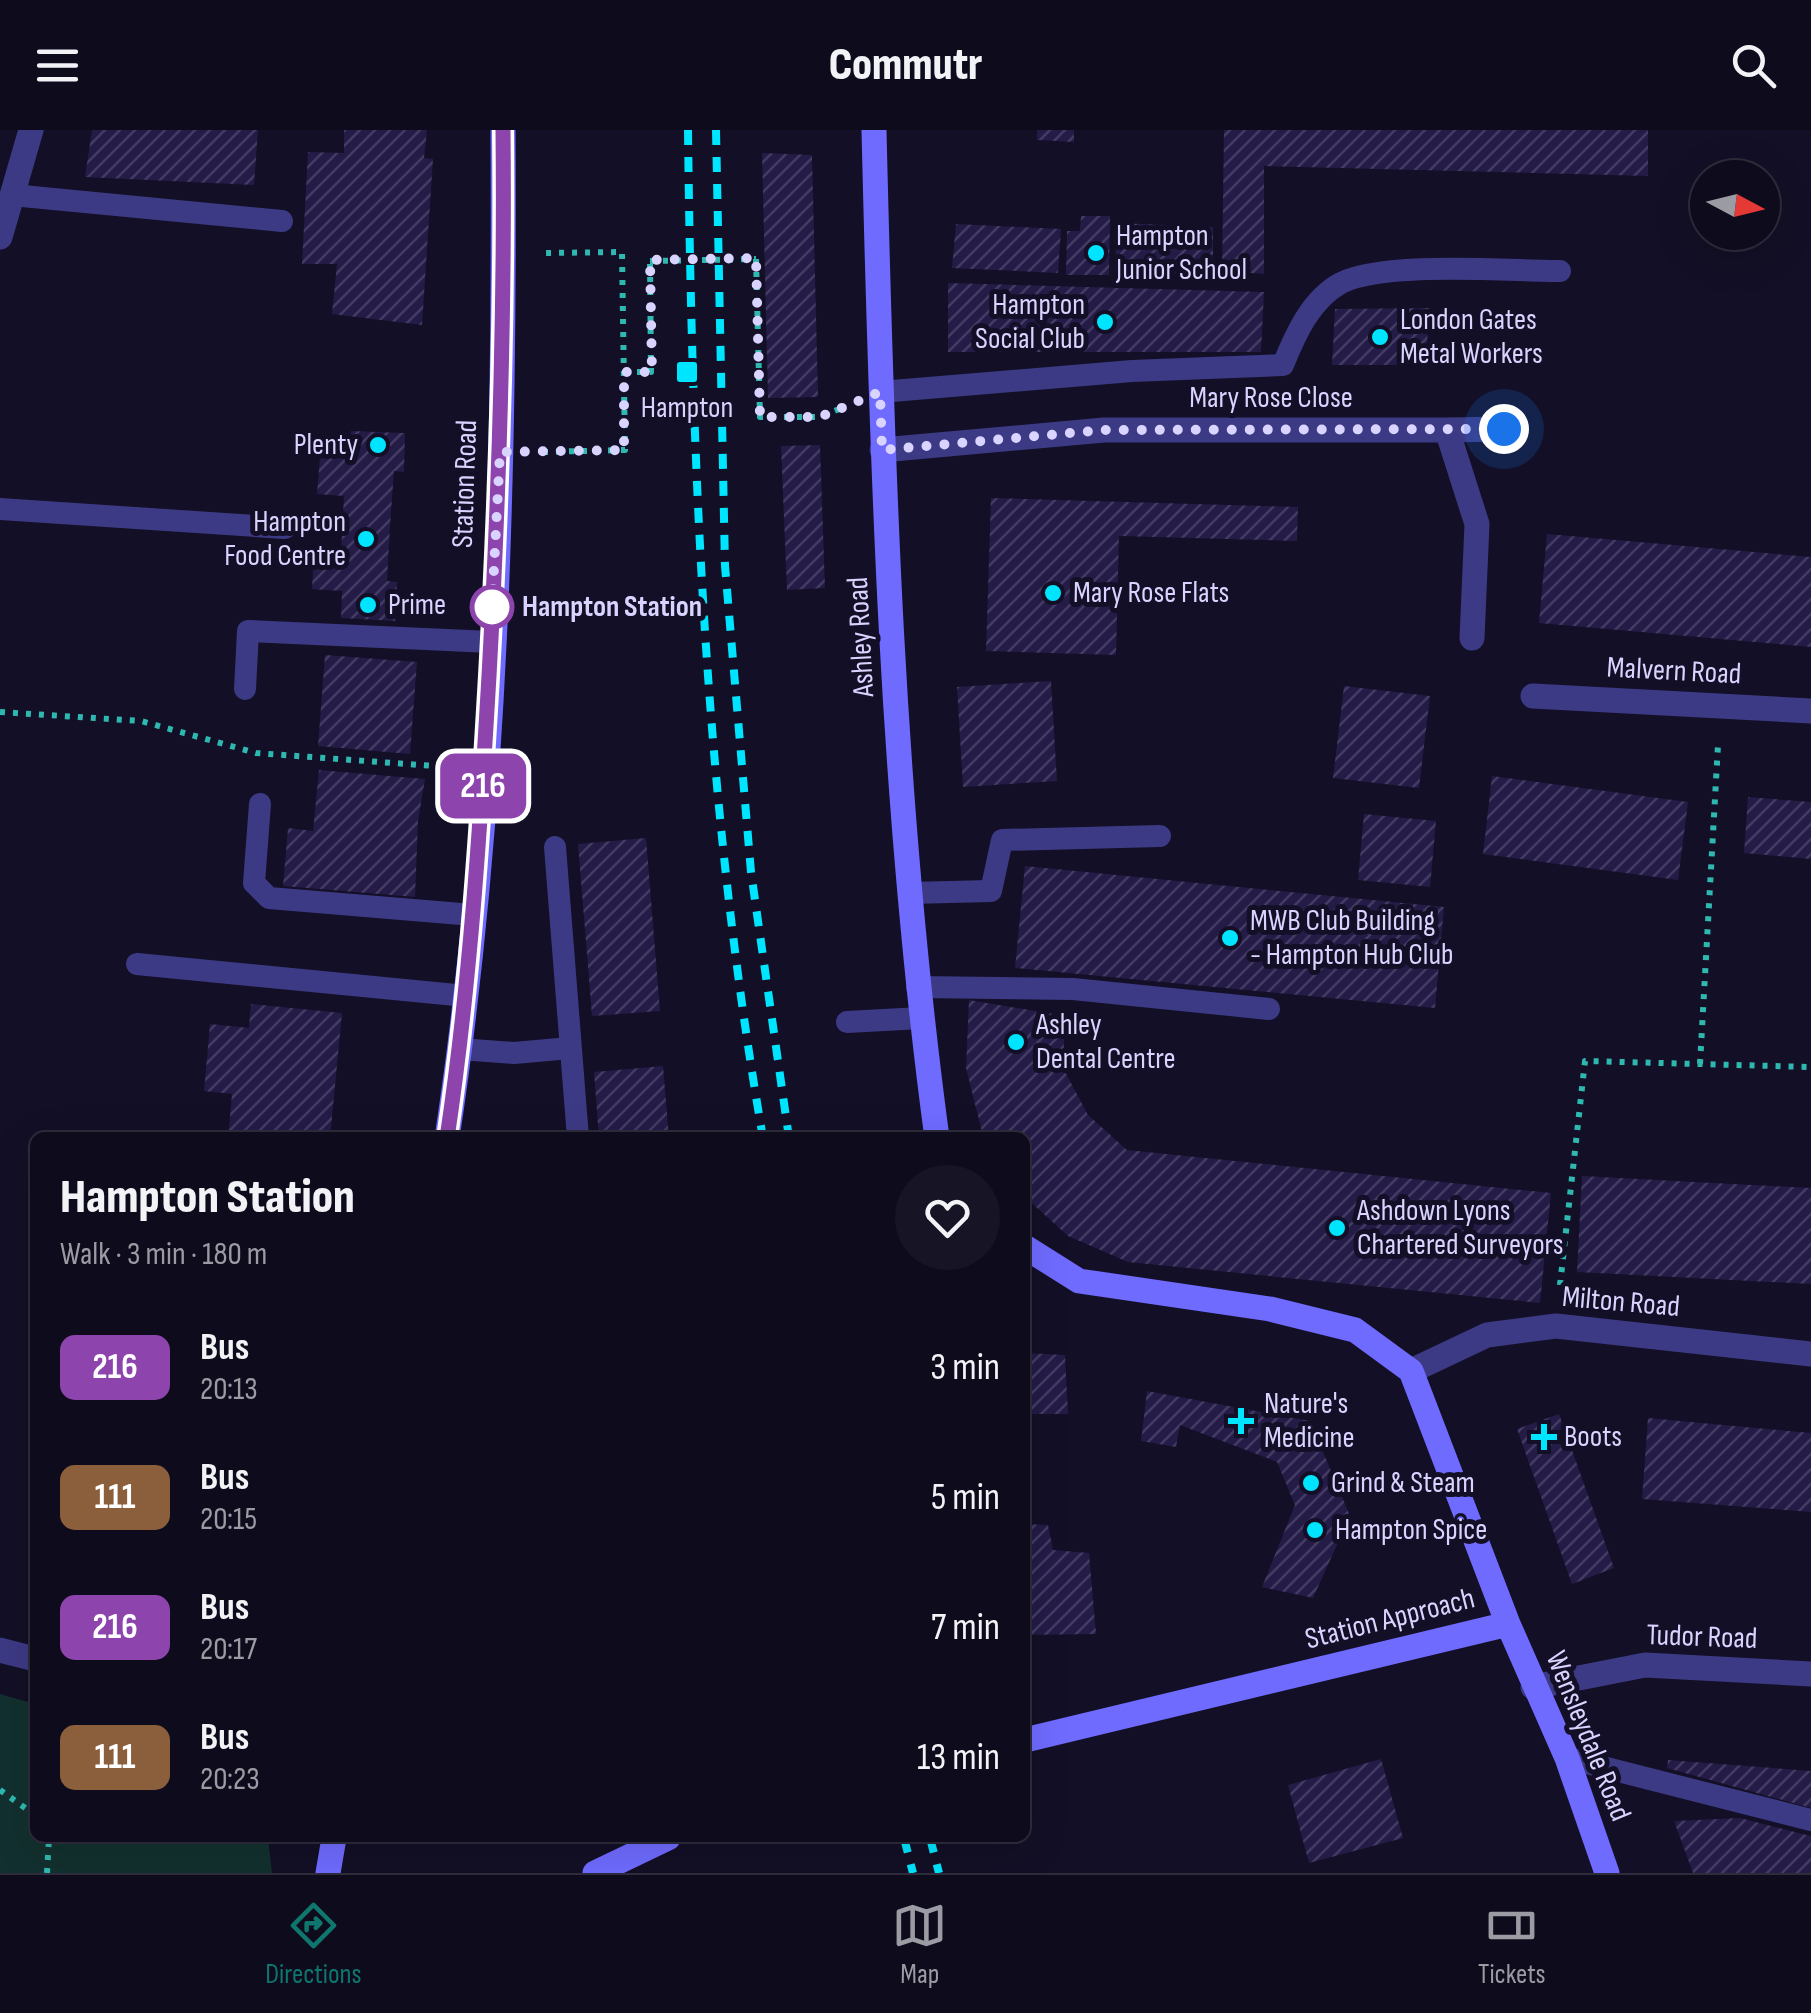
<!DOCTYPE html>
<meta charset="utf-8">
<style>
:root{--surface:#0e0b1c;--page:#171425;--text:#f1f3f6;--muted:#9b9ba3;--line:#2e2b3b;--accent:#0f766e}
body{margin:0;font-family:"Sofia Sans Condensed",sans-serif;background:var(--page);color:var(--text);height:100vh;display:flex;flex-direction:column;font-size:38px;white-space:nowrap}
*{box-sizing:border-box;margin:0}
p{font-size:32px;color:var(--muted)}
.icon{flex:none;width:55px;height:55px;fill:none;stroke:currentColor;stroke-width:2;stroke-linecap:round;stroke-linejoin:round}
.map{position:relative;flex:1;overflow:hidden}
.side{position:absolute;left:30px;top:1002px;width:1000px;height:710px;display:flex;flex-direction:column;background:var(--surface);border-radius:15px;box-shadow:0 10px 40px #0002,0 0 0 2px var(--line)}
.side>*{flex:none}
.badge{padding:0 20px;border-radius:15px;font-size:35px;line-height:65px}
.needle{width:65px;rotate:97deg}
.controls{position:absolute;left:1690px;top:30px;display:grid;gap:20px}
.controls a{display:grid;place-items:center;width:90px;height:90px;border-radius:50%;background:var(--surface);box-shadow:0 10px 40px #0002,0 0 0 2px var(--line);font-size:50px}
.you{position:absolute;width:50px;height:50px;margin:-25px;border:8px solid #fff;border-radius:50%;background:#1a73e8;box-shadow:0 0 0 15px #1a73e833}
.map>.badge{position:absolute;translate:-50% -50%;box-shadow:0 0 0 5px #fff}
.round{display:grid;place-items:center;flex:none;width:105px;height:105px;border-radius:52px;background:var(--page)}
.summary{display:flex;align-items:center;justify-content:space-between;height:170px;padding:0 30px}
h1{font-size:48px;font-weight:800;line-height:75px}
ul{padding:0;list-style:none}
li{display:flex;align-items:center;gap:30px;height:130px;padding:0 30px}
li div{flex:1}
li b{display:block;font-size:38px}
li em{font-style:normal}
li .badge{min-width:110px;font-weight:700;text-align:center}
header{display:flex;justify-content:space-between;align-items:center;height:130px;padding:0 30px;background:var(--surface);font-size:45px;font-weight:800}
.dock{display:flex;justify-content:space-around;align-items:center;height:140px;border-top:2px solid var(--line);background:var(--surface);font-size:28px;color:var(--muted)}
.dock a{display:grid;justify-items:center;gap:5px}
.dock .on{color:var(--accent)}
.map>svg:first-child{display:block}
.green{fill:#12302f}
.building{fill:url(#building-hatch)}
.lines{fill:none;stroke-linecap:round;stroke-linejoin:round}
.path{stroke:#2fb8b0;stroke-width:6;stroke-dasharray:5 8;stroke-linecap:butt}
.lane{stroke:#3d3a85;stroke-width:22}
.street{stroke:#3d3a85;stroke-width:25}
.secondary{stroke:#6f6bff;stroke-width:25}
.rail{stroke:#00e5ff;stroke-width:8;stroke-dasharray:15 12;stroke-linecap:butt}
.path-bridge{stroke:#2fb8b0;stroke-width:6;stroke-dasharray:5 8;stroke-linecap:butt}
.line-casing{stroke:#fff;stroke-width:22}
.line{stroke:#8e44ad;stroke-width:15}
.walk{stroke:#d9d4ff;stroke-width:10;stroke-dasharray:0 18}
.poi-dot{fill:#00e5ff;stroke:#130f26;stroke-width:4}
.stop-dot{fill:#fff;stroke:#8e44ad;stroke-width:5}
.labels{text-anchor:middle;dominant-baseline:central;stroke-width:10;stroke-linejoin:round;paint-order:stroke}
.poi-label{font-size:30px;fill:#d9d4ff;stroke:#130f26;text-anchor:start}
.street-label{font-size:30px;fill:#d9d4ff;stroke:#130f26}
.stop-label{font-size:30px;font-weight:bold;fill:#d9d4ff;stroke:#130f26;text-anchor:start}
</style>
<header><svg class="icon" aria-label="menu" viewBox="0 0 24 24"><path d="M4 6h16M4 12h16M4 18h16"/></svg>Commutr<svg class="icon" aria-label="search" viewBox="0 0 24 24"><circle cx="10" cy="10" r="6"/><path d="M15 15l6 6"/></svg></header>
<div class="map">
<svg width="1811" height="1743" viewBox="0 0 1811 1743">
<defs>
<pattern id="building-hatch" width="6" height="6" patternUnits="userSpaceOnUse" patternTransform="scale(2.5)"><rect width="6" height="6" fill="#241b47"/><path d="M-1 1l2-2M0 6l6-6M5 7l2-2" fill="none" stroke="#433b63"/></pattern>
</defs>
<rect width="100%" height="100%" fill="#130f26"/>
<path class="green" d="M 0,1564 L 35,1574 L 35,1708 L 268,1708 L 272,1743 L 0,1743 Z"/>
<path class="building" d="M 92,0 L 258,0 L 254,55 L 85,47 Z
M 344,0 L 427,0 L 424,28 L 433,29 L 422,195 L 332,184 L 337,134 L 302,134 L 308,22 L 344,23 Z
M 1037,0 L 1074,0 L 1074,12 L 1037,10 Z
M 1224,0 L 1648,0 L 1648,46 L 1264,36 L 1264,144 L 1222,141 Z
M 762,23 L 812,25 L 818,267 L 768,268 Z
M 1081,86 L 1110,86 L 1109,145 L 1066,145 L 1067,101 L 1080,101 Z
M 1117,93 L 1213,97 L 1213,145 L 1115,142 Z
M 956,94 L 1061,99 L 1058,143 L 952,138 Z
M 948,153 L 1264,162 L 1261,222 L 948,222 Z
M 1430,178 L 1425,235 L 1332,235 L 1335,179 Z
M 351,301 L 405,303 L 404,342 L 394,341 L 390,396 L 387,451 L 397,452 L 395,491 L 341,488 L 342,461 L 312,459 L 314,421 L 341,422 L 344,366 L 317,364 L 320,326 L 350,327 Z
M 820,315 L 825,458 L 787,460 L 781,316 Z
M 991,368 L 1298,377 L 1297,411 L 1119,406 L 1116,525 L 986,521 Z
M 1547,404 L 1811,427 L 1811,517 L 1539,493 Z
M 325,525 L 417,532 L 410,624 L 318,616 Z
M 1051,551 L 1057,651 L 963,657 L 957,557 Z
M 1344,556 L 1430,566 L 1419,658 L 1333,648 Z
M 319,640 L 425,649 L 418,691 L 415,767 L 283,756 L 288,698 L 313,701 Z
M 1492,646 L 1688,672 L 1678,750 L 1483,724 Z
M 1748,667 L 1811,672 L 1811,729 L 1744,723 Z
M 1364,684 L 1436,691 L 1430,757 L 1358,750 Z
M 646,708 L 660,881 L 592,886 L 578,714 Z
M 1025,736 L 1444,777 L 1435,878 L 1015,838 Z
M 969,870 L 1065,886 L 1063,938 L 1088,985 L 1127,1020 L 1551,1063 L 1540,1173 L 1128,1132 L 1068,1106 L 1025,1067 L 1025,1008 L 985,1008 L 982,1002 L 966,938 Z
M 251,874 L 342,883 L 330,1008 L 228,1008 L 232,964 L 204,961 L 210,894 L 249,898 Z
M 663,936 L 669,1008 L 599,1008 L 594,942 Z
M 1582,1046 L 1811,1058 L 1811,1154 L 1577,1142 Z
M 1025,1223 L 1065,1225 L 1068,1284 L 1025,1284 Z
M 1147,1261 L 1310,1291 L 1350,1386 L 1313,1468 L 1262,1457 L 1295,1375 L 1277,1332 L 1180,1295 L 1176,1317 L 1141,1311 Z
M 1559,1284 L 1614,1438 L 1572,1454 L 1517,1299 Z
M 1648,1288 L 1811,1303 L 1811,1382 L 1642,1369 Z
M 1025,1394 L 1048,1395 L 1053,1420 L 1089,1423 L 1096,1504 L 1025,1505 Z
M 1381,1629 L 1403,1708 L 1309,1733 L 1288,1655 Z
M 1668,1630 L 1811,1641 L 1811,1678 L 1667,1638 Z
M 1740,1688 L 1811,1706 L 1811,1743 L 1693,1743 L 1674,1691 Z"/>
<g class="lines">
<path class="path" d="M 756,129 L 760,287 L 819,287 L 842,278
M 624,242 L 651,242 L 650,131
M 543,322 L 625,320 L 622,122 L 545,123
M 0,582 L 141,591 L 256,623 L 448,637
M 1700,934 L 1718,615
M 1560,1155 L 1585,931 L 1811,937
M 0,1660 L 35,1685
M 47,1743 L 49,1708"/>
<path class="lane" d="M 12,65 L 282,91
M 880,262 L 1132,241 L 1283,235 C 1295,205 1311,169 1341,153 C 1385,131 1507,141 1560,141
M 0,379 L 285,398
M 245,559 L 248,501 L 491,512
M 260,674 L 254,753 L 269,768 L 473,785
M 555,717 L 578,1008
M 909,763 L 991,761 L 1002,710 L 1160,706
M 137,834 L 466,866
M 917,857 L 1073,859 L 1269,879
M 847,892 L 921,888
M 460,919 L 514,923 L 570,918
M 1567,1628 L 1811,1690"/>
<path class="street" d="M 0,107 L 31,0
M 1447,300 L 1504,299
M 882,320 L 1104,300 L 1447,300 L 1477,394 L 1472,508
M 1533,566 L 1811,581
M 1411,1241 L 1487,1205 L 1556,1196 L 1811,1224
M 0,1520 L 35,1529
M 1533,1557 L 1645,1535 L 1811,1544"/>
<path class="secondary" d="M 874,0 C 882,336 892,674 937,1008
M 447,1008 C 497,678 505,333 503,0
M 1025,1117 L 1079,1151 L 1270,1179 L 1355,1200 L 1411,1241 L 1508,1494 L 1025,1610
M 1508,1494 L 1567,1628 L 1607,1743
M 328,1743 L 334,1708
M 595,1743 L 668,1708"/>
<path class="rail" d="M 688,0 C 692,337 705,675 763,1008
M 716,0 L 725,436 L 751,742 L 789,1008
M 904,1708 L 913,1743
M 930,1708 L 939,1743"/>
<path class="path-bridge" d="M 650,131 L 756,129"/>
</g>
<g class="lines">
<defs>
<path id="line" d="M 447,1008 C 470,855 480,701 489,546 C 499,364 505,182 503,0"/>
</defs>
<use href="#line" class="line-casing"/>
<use href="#line" class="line"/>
<path class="walk" d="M 492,477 L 500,322 L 624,320 L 624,242 L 652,242 L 650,130 L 756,128 L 760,287 L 820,287 L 880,262 L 882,320 L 1104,300 L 1504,299"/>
</g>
<g class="poi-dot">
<circle cx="1096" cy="123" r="10"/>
<circle cx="1105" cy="192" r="10"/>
<circle cx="1380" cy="207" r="10"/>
<rect x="675" y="230" width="24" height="24" rx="5"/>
<circle cx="378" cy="315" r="10"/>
<circle cx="366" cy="409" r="10"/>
<circle cx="1053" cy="463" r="10"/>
<circle cx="368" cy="475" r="10"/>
<circle cx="1230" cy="808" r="10"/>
<circle cx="1016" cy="912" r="10"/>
<circle cx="1337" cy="1098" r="10"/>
<path d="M1236 1276h10v10h10v10h-10v10h-10v-10h-10v-10h10z"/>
<path d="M1539 1292h10v10h10v10h-10v10h-10v-10h-10v-10h10z"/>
<circle cx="1311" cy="1353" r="10"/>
<circle cx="1315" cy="1400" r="10"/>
</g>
<circle class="stop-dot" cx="492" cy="477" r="20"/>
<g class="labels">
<g class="poi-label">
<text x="1116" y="106">Hampton<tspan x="1116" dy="34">Junior School</tspan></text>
<text x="1085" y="175" text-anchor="end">Hampton<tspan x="1085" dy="34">Social Club</tspan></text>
<text x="1400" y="190">London Gates<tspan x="1400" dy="34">Metal Workers</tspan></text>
<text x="687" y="278" text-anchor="middle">Hampton</text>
<text x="358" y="315" text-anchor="end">Plenty</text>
<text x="346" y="392" text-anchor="end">Hampton<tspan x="346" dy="34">Food Centre</tspan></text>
<text x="1073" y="463">Mary Rose Flats</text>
<text x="388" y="475">Prime</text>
<text x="1250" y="791">MWB Club Building<tspan x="1250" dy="34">- Hampton Hub Club</tspan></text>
<text x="1036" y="895">Ashley<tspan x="1036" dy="34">Dental Centre</tspan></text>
<text x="1357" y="1081">Ashdown Lyons<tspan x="1357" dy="34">Chartered Surveyors</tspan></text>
<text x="1264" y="1274">Nature's<tspan x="1264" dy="34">Medicine</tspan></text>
<text x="1564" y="1307">Boots</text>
<text x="1331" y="1353">Grind &amp; Steam</text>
<text x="1335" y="1400">Hampton Spice</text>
</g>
<g class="street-label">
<text x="1271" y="268">Mary Rose Close</text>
<text transform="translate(465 354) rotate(-88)">Station Road</text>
<text transform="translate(861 507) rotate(-93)">Ashley Road</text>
<text transform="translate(1674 541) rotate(3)">Malvern Road</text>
<text transform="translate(1621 1172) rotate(5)">Milton Road</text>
<text transform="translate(1390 1489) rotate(-14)">Station Approach</text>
<text transform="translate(1702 1507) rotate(2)">Tudor Road</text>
<text transform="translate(1588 1606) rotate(68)">Wensleydale Road</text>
</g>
<g class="stop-label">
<text x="522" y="477">Hampton Station</text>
</g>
</g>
</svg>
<div class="controls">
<a><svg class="needle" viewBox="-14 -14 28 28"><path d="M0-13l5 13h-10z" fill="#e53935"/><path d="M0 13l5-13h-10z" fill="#9b9ba3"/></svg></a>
</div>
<div class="you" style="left:1504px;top:299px"></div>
<b class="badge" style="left:483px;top:656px;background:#8e44ad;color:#fff">216</b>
<section class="side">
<div class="summary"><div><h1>Hampton Station</h1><p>Walk · 3 min · 180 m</p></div><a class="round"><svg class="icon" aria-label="heart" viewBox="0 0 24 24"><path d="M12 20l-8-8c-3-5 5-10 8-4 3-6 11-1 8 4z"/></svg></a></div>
<ul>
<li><span class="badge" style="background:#8e44ad;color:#fff">216</span><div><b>Bus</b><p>20:13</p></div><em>3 min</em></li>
<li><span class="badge" style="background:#8b5e3c;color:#fff">111</span><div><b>Bus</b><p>20:15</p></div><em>5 min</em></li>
<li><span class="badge" style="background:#8e44ad;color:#fff">216</span><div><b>Bus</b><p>20:17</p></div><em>7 min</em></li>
<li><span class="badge" style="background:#8b5e3c;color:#fff">111</span><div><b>Bus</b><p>20:23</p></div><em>13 min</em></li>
</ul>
</section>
</div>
<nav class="dock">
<a class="on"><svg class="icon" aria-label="directions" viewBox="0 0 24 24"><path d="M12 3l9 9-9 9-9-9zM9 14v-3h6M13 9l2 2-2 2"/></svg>Directions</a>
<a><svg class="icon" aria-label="map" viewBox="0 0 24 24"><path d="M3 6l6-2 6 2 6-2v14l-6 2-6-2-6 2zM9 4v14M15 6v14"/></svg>Map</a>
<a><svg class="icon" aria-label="tickets" viewBox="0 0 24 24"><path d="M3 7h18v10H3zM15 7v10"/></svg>Tickets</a>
</nav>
